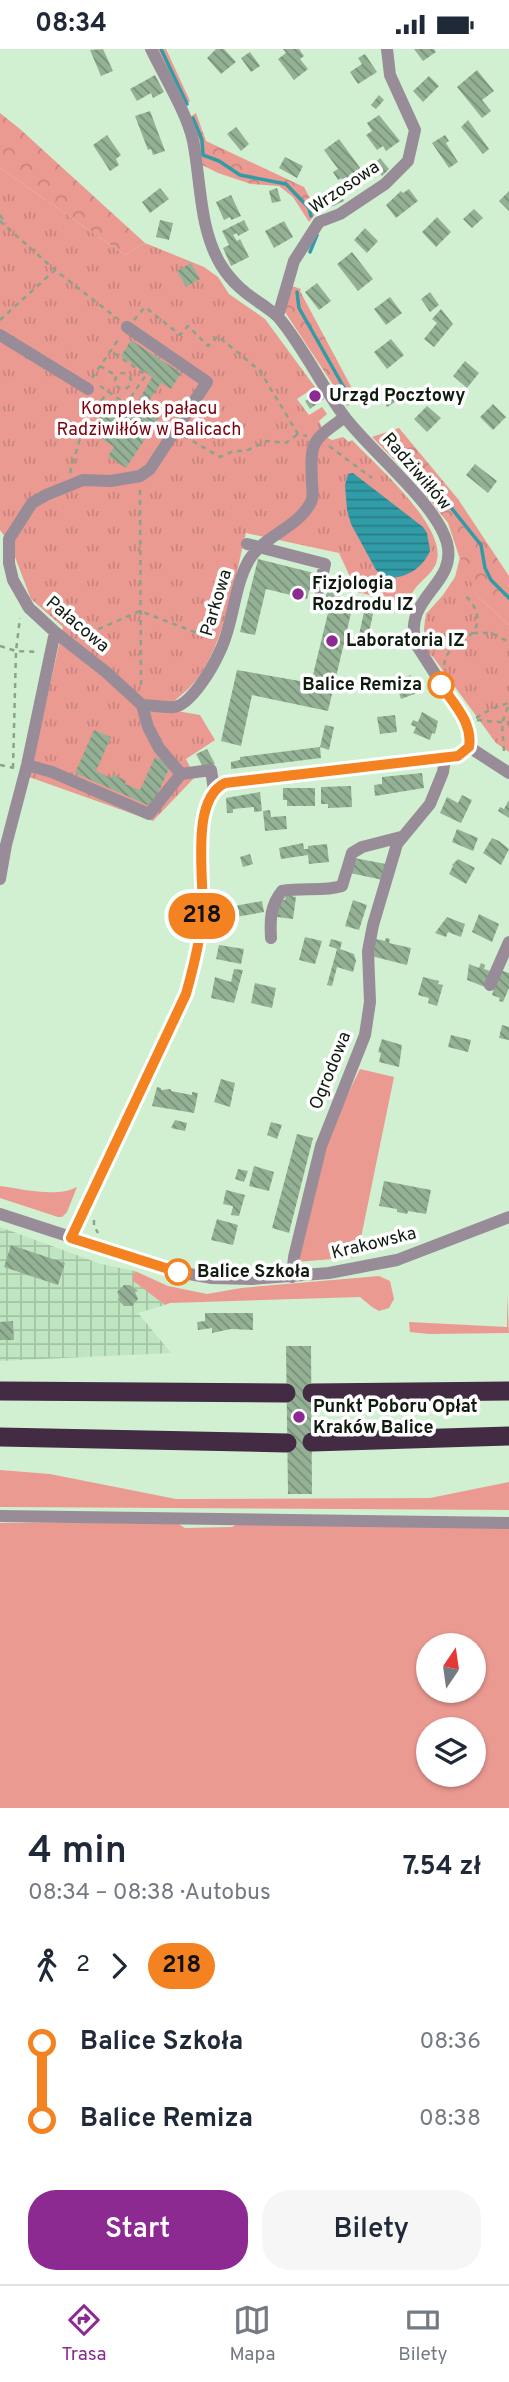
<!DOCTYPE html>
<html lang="pl">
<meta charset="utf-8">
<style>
:root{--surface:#fff;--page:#f6f6f7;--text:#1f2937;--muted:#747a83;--line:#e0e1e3;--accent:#8c2a92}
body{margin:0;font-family:Overpass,sans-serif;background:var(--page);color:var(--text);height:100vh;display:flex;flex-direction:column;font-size:26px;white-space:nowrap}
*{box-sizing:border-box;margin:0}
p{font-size:23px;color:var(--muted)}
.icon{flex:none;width:38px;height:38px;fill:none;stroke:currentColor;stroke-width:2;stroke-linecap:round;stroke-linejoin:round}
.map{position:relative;height:1759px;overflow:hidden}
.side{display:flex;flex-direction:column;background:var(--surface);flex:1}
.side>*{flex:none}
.badge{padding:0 14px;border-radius:23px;font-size:24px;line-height:46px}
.needle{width:46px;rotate:13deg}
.fabs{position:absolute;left:416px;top:1584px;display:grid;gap:14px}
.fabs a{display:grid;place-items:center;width:70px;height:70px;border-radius:50%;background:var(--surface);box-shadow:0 2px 5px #0004;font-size:35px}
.map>.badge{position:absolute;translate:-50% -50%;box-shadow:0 0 0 4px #fff}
.legs{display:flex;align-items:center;gap:10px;height:77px;padding:0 28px;font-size:23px}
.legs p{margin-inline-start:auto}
.summary{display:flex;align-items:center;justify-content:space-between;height:119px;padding:0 28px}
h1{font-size:38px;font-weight:600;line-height:52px}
.button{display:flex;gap:14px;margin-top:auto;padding:14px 28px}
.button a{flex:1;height:80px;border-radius:28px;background:var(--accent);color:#fff;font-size:28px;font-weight:600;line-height:80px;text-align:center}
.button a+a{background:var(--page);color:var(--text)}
ul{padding:0 28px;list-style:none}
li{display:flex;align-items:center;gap:24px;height:77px;font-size:26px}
li i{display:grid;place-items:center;width:10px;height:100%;margin:0 9px;background:currentColor}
li i::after{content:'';width:18px;height:18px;margin:-9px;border:5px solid;border-radius:50%;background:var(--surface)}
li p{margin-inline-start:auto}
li:first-child i{background:linear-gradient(#0000 50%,currentColor 0)}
li:last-child i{background:linear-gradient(currentColor 50%,#0000 0)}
.status{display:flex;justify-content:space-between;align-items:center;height:49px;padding:0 35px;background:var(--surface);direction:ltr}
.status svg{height:19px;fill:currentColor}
.menu{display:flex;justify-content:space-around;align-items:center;height:98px;border-top:2px solid var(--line);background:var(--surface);font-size:19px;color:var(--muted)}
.menu a{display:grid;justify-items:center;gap:4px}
.menu .on{color:var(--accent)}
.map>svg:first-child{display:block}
.industrial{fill:url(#industrial-grid)}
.grass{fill:#eb9a92;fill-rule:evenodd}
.forest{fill:url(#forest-crowns)}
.park{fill:url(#park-tufts)}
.water{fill:url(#water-rules)}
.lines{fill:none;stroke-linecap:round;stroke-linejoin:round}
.stream{stroke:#319ca7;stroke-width:3.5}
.building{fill:url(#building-back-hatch)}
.path{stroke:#8ba38b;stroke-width:2.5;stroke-dasharray:5 5;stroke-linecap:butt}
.minor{stroke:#988c98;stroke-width:12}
.highway{stroke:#422b43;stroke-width:19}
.line-1-casing{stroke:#fff;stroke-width:16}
.line-1{stroke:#f58220;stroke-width:10}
.poi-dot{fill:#8c2a92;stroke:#fff;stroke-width:2.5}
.stop-1-dot{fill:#fff;stroke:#f58220;stroke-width:3.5}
.labels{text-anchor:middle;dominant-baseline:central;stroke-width:7;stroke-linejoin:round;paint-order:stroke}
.street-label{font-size:18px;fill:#101b10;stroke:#fff}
.poi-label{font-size:18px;font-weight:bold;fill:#101b10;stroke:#fff;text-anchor:start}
.park-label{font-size:18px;fill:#7b010e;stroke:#fff}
.stop-label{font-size:18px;font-weight:bold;fill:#101b10;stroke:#fff;text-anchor:end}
</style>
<div class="status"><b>08:34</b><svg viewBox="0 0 49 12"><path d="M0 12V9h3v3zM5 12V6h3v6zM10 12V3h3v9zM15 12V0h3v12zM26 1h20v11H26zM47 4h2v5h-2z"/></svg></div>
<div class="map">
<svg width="509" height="1759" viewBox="0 0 509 1759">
<defs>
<pattern id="industrial-grid" width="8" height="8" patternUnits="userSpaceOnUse" patternTransform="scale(1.75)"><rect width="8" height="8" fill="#c0e5c1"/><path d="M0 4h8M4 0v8" fill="none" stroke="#a4c4a5"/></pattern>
<pattern id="forest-crowns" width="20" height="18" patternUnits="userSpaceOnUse" patternTransform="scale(1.75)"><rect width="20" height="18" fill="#eb9a92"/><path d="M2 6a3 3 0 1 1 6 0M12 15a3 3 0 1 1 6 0" fill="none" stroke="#c8847d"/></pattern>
<pattern id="park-tufts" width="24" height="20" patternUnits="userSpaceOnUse" patternTransform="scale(1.75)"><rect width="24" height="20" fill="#eb9a92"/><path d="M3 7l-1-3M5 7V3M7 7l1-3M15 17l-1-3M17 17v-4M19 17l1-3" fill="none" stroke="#c8847d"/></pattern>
<pattern id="water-rules" width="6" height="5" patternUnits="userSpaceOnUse" patternTransform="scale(1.75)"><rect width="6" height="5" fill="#319ca7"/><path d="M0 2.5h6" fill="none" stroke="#287e87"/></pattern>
<pattern id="building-back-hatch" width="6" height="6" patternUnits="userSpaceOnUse" patternTransform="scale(1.75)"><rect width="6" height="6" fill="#94b195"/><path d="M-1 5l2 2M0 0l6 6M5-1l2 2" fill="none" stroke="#778f78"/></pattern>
</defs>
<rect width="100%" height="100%" fill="#d1f0d1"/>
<path class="industrial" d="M 0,1178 L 101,1215 L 135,1222 L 133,1231 L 165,1256 L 138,1264 L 171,1304 L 0,1312 Z"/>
<path class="grass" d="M 157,0 L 166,0 L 190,52 L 184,57 Z
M 360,1020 L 394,1028 L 357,1208 L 296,1213 L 329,1083 Z
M 0,1137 C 23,1140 56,1149 77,1138 L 67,1163 L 62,1168 L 58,1168 L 0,1149 Z
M 135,1222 L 168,1237 L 207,1245 L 241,1239 L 379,1227 L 390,1232 L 394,1250 L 389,1259 L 379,1262 L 372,1258 L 360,1248 L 170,1254 L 165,1256 L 132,1231 Z
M 507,1246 L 509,1284 L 429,1285 L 410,1283 L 409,1273 L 507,1278 Z
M 0,1421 L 50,1425 L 176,1450 L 430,1449 L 509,1433 L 509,1461 L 0,1458 Z
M 174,1472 L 185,1479 L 232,1478 L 239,1474 L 509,1478 L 509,1759 L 0,1759 L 0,1474 ZM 429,1596 L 474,1596 L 474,1642 L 429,1642 ZM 429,1680 L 474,1680 L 474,1726 L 429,1726 Z"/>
<path class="forest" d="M 0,64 L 20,80 L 145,194 L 125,206 L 0,119 Z
M 196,64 L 206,92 L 304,138 L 317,163 L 309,173 L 293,148 L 279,137 L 251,135 L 218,124 L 202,116 L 188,69 Z
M 292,237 L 301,240 L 300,242 L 355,345 L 360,349 L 347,357 L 285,263 Z
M 399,379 L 458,450 L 509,527 L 509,576 L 477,547 L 464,522 L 448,474 L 412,429 L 372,388 Z"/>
<path class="park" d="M 0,119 L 125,206 L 145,194 L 204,218 L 218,228 L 229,245 L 265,270 L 315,338 L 297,350 L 309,366 L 322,358 L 327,365 L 319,372 L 326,388 L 332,391 L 343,388 L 349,393 L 352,391 C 376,416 445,476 437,511 C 435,523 421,531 414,541 C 411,545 409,550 406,555 L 357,543 L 339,504 L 246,484 C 233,534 223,616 179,648 C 174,653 166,656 160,659 L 200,666 L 215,691 L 186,710 L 195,728 L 153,772 L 29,728 L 63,578 L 31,550 L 10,495 L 0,481 Z
M 460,508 L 477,547 L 509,576 L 509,703 L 496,694 L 433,608 L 425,601 L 424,579 L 426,565 L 443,546 L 455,528 Z"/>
<path class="water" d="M 353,424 L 423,478 L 427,484 L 430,502 C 422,520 405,530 385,529 L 376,521 L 351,475 L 347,461 L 345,436 L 348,425 Z"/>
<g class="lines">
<path class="stream" d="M 161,0 L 187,55
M 193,69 L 202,91 L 203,106 L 219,112 L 240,126 L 286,135 L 309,159 L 311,167
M 310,203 L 317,186
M 297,243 L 299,259 L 351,351
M 387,386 L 409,406 L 481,496 L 485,519 L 491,531 L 509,549"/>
</g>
<path class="building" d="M 103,0 L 113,22 L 101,27 L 90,1 Z
M 216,0 L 224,0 L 236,13 L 221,25 L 207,9 Z
M 283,0 L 299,0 L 304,7 L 300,10 L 308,20 L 294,31 L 278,10 L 286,4 Z
M 414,0 L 434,0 L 436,3 L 423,12 Z
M 250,3 L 260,17 L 251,23 L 241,9 Z
M 365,5 L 377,23 L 358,35 L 350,23 L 362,15 L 358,9 Z
M 477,21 L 494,42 L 482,51 L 491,62 L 482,69 L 457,38 Z
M 155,26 L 164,43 L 153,49 L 151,44 L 137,52 L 130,40 Z
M 429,27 L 439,37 L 423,53 L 413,42 Z
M 379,46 L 384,51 L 376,60 L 371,56 Z
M 150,62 L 165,102 L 153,106 L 151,100 L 148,101 L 135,67 Z
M 379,66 L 400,92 L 386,102 L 383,97 L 377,101 L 366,86 L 372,82 L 367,74 Z
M 468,71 L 489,100 L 483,105 L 461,78 Z
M 236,78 L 249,95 L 241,102 L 227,85 Z
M 107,86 L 121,106 L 116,110 L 119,116 L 110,122 L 93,96 Z
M 445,86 L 449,92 L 446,94 L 458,113 L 449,119 L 432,94 Z
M 339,90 L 361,120 L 344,133 L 341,129 L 338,131 L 333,123 L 338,120 L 324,101 Z
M 285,108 L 303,117 L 297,129 L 279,119 Z
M 380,109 L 389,120 L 382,127 L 373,116 Z
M 160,139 L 169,150 L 150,164 L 142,153 Z
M 277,139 L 281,152 L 272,154 L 269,142 Z
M 339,140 L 344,152 L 329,159 L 324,146 Z
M 409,140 L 418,152 L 396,169 L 386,156 L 401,142 L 403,144 Z
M 509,142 L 509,162 L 499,152 Z
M 231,146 L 241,167 L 231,171 L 230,168 L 224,171 L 216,153 Z
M 474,160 L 483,169 L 472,179 L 463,170 Z
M 437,168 L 451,183 L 436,198 L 422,183 Z
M 160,171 L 173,174 L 169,191 L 156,188 Z
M 244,171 L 249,181 L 238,187 L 237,184 L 233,186 L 237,192 L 240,190 L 249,208 L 231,217 L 223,199 L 229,196 L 222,182 Z
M 284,172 L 293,188 L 274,199 L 265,182 Z
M 365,179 L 378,192 L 367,204 L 354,191 Z
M 352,203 L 373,230 L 358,242 L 337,215 Z
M 191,214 L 200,230 L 186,238 L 177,222 Z
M 317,234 L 331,252 L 319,261 L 305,243 Z
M 430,243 L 439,256 L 430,263 L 421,250 Z
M 390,248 L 402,264 L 386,276 L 374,260 Z
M 441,260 L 453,275 L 434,298 L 424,290 L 437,274 L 432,270 Z
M 391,290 L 404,306 L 387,320 L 374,303 Z
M 131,291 L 181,324 L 171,340 L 161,334 L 144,359 L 159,369 L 126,419 L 108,407 L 114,398 L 90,382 L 112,350 L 132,363 L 152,328 L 121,307 Z
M 465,312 L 479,324 L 467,339 L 453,327 Z
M 398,341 L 403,348 L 387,358 L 383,351 Z
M 319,343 L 324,350 L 310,360 L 305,352 Z
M 493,355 L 506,368 L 493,381 L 480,368 Z
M 427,357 L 441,369 L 427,383 L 414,370 Z
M 475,415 L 497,432 L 488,444 L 466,426 Z
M 258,510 L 314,524 L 307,550 L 266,540 L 255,586 L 240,583 Z
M 326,528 L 344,532 L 338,557 L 352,560 L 328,662 L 252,646 L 241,697 L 221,692 L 237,621 L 311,634 L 328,564 L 322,562 L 328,540 L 324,539 Z
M 364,563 L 373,565 L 368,588 L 359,586 Z
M 411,626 L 417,644 L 401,650 L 395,631 Z
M 422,663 L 438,672 L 435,685 L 432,684 L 430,691 L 413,684 L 416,678 L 411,676 L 413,671 L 418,673 Z
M 395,666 L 397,683 L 380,685 L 377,668 Z
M 325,676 L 334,678 L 329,701 L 320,698 Z
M 94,681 L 111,688 L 96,722 L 111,729 L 113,725 L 126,732 L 125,735 L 140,741 L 155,708 L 171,715 L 152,758 L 75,724 Z
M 320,698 L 321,709 L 231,720 L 231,713 L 240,711 L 240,708 Z
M 207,700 L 215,715 L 204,720 L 196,705 Z
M 422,724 L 424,739 L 375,747 L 374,736 L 382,735 L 382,728 Z
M 351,737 L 352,758 L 328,759 L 328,755 L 321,755 L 321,738 Z
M 283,739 L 315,739 L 315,757 L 287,757 L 287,751 L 283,751 Z
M 260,743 L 262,762 L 254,763 L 254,758 L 233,760 L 233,764 L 227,764 L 226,749 Z
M 462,746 L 472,751 L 461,774 L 440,764 L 447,748 L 458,754 Z
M 509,751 L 509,769 L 498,762 L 500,758 L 504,760 Z
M 270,761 L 271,768 L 286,767 L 287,780 L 265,782 L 263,762 Z
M 457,780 L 478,789 L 473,802 L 452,793 Z
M 492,789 L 499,792 L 509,800 L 501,816 L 483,804 Z
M 303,794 L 304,800 L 308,800 L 308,797 L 327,795 L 329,813 L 309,815 L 308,806 L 281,810 L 279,799 Z
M 250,805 L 253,815 L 243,818 L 240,808 Z
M 354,809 L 386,815 L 383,831 L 350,824 Z
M 458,810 L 475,819 L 466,835 L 449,825 L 453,817 L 452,816 Z
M 286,846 L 296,848 L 293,870 L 277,868 L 279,851 L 285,851 Z
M 353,851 L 367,856 L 359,881 L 345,877 Z
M 262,852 L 264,863 L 230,869 L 229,858 Z
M 479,865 L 499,875 L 492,893 L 472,883 Z
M 447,868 L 465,875 L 461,888 L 448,883 L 446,888 L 435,884 Z
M 305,888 L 322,892 L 315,915 L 299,911 Z
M 386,889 L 390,890 L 389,894 L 411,899 L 407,916 L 371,907 L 376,890 L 385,892 Z
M 331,890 L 342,893 L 340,900 L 354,905 L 356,912 L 353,923 L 337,918 L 332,937 L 327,936 L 337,900 L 329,897 Z
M 219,896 L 244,900 L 241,915 L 216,910 Z
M 481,914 L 485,916 L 484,920 L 490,922 L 485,938 L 467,931 L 469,915 L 479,919 Z
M 234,920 L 243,921 L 234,954 L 211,949 L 215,928 L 231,933 Z
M 500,921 L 509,924 L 509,939 L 503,953 L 499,952 L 500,949 L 492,946 Z
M 423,928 L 439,932 L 438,935 L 443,936 L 437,957 L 428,954 L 429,949 L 418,946 Z
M 255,934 L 276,939 L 272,959 L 251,954 Z
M 502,976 L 509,978 L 509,991 L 499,989 Z
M 451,986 L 471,991 L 468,1003 L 448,998 Z
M 382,990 L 402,996 L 399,1018 L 379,1013 L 381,1004 L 378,1003 Z
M 221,1030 L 235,1034 L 230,1058 L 214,1053 Z
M 157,1038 L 161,1039 L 161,1041 L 171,1040 L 171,1042 L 192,1046 L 192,1043 L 198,1044 L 194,1064 L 152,1057 Z
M 175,1071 L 187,1074 L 185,1082 L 171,1079 Z
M 271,1073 L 282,1076 L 277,1090 L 267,1086 Z
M 297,1085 L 313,1089 L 289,1184 L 272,1179 Z
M 254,1117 L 274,1123 L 269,1142 L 249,1137 Z
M 238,1120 L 248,1122 L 244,1133 L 235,1130 Z
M 384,1132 L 431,1141 L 426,1165 L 408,1162 L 407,1165 L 397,1163 L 397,1160 L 379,1157 Z
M 226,1141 L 245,1146 L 239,1167 L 231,1166 L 233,1157 L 223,1155 Z
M 217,1170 L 238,1176 L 233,1196 L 211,1191 Z
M 11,1196 L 65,1214 L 58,1236 L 4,1218 Z
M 124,1236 L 130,1236 L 138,1242 L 135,1243 L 138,1250 L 132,1257 L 124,1257 L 118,1250 L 120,1249 L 117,1243 Z
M 205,1264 L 253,1264 L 253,1281 L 231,1280 L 212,1284 L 212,1279 L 198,1281 L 197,1273 L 205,1272 Z
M 13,1272 L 14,1291 L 0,1291 L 0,1273 Z
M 286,1297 L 311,1297 L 312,1445 L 288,1445 Z"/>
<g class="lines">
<path class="path" d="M 0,166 L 6,175
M 0,172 L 55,221 L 118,270
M 0,271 L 55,221
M 134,271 L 145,258 L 180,286 L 188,277 L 208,297 L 218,287 L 260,322 L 298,385 L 307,387
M 100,317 L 117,327
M115 332a8 8 0 1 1 16 0a8 8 0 1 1-16 0Z
M 92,329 L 120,288
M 100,337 L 126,355 L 146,326 L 111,302
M 101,350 L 109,355
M 184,387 L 220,408 L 234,402 L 246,402 L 267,392 L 286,394 L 298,385
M 329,397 L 372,429
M 70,424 L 83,379 L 108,342
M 140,441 L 141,637
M 473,584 L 491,584 L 509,593
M 80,588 L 140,562 L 213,590
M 0,597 L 16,602 L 38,603
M 444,616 C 445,610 447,605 451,600 C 455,595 463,592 469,587 C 484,575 477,555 463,545
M 476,669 L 491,660 L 508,654
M 477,671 L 509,674
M 504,702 L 502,674 L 509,655
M 0,716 L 14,719
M 13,719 L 16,602 L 20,569
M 94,1171 L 94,1177 L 98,1184"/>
<path class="minor" d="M 151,0 C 164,27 187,64 193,92 C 201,132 199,180 221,216 C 232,234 246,245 263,256 C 268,260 275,264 279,269 C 304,299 321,336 344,367 C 370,402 437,455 447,494 C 458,536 402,548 416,595 L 467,675 L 471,687 L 469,698
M 278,267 L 294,212 L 319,173 L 340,165 L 385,135 L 408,112 L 415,81 L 390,26 L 387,0
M 0,286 L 88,340
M 247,495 L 325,515 L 319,540
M 142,656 C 152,656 164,659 174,658 C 191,656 213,618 220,602 C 234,574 233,539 249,511 C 263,487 298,479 311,453 C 314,447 312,440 312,433 C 310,391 312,392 345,368
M 469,698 L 509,724
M 27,716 L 52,723 L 149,765 L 181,725 L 159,699 L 148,678 L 142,656 L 106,623 L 55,583 L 29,559 L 13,531 L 9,514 L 9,490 L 32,454 L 46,446 L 83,431 L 111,432 L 140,427 L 150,420 L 207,333 L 127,278
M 181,725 L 211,721 L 214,741
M 0,830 L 6,796 L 27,716 L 55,583
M 271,889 C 270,871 270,857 282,842 C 302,838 323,843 342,837 L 352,804 L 362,798 L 401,788
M 490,936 L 509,893
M 0,1165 L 178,1223 L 212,1229 L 252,1230 L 329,1224 L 397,1211 L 509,1168
M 71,1189 L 186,945 C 193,920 199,896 202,871 C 206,835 188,753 225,734 L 445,709 L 458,707 L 469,698
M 292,1228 L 294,1208 L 321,1097 L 365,986 L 370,953 L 368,902 L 373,876 L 397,795 L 430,755 L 443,723 L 445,709
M 0,1467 L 509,1474"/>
<path class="highway" d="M 0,1342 L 286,1344
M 312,1344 L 509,1342
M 0,1388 L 287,1394
M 312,1393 L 509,1387"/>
</g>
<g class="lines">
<defs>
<path id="line-1" d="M 178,1223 L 71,1189 L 186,945 C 193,920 199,896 202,871 C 206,835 188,752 225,734 L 458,707 L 469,698 C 473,674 454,655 441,636"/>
</defs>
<use href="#line-1" class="line-1-casing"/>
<use href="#line-1" class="line-1"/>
</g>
<g class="poi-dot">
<circle cx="315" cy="347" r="7"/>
<circle cx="298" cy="545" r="7"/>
<circle cx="332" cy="592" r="7"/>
<circle cx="299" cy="1368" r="7"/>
</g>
<g class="stop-1-dot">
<circle cx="441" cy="636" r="12"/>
<circle cx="178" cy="1223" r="12"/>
</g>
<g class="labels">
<g class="street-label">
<text transform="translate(345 139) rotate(-34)">Wrzosowa</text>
<text transform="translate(416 423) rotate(49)">Radziwiłłów</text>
<text transform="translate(217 554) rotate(-73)">Parkowa</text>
<text transform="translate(77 576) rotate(40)">Pałacowa</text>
<text transform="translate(331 1022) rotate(-68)">Ogrodowa</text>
<text transform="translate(374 1195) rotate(-14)">Krakowska</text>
</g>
<g class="poi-label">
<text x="329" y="347">Urząd Pocztowy</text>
<text x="312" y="535">Fizjologia<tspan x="312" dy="21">Rozdrodu IZ</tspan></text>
<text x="346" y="592">Laboratoria IZ</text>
<text x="313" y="1358">Punkt Poboru Opłat<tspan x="313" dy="21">Kraków Balice</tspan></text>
</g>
<g class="park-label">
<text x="149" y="360">Kompleks pałacu<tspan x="149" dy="21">Radziwiłłów w Balicach</tspan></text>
</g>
<g class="stop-label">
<text x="422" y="636">Balice Remiza</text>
<text x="197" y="1223" text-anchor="start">Balice Szkoła</text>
</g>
</g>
</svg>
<div class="fabs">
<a><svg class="needle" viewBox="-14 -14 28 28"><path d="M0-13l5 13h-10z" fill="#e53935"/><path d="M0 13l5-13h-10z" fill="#747a83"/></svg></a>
<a><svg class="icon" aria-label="layers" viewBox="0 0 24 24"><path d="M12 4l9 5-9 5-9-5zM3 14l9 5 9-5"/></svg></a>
</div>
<b class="badge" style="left:202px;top:867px;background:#f58220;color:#111">218</b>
</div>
<section class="side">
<div class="summary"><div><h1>4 min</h1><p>08:34 – 08:38 · Autobus</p></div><b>7.54 zł</b></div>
<div class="legs"><svg class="icon" aria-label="walk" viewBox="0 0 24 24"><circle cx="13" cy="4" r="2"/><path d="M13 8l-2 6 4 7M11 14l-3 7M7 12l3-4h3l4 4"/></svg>2<svg class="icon" aria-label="forward" viewBox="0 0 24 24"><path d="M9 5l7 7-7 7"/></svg><b class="badge" style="background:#f58220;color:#111">218</b></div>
<ul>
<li><i style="color:#f58220"></i><b>Balice Szkoła</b><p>08:36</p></li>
<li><i style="color:#f58220"></i><b>Balice Remiza</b><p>08:38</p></li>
</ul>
<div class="button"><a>Start</a><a>Bilety</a></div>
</section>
<nav class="menu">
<a class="on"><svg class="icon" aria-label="directions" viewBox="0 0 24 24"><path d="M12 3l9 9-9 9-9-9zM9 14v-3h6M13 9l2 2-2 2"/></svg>Trasa</a>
<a><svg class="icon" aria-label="map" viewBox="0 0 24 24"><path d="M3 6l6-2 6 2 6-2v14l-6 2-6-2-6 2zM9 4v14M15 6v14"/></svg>Mapa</a>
<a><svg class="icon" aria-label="tickets" viewBox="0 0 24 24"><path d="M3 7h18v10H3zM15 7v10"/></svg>Bilety</a>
</nav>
